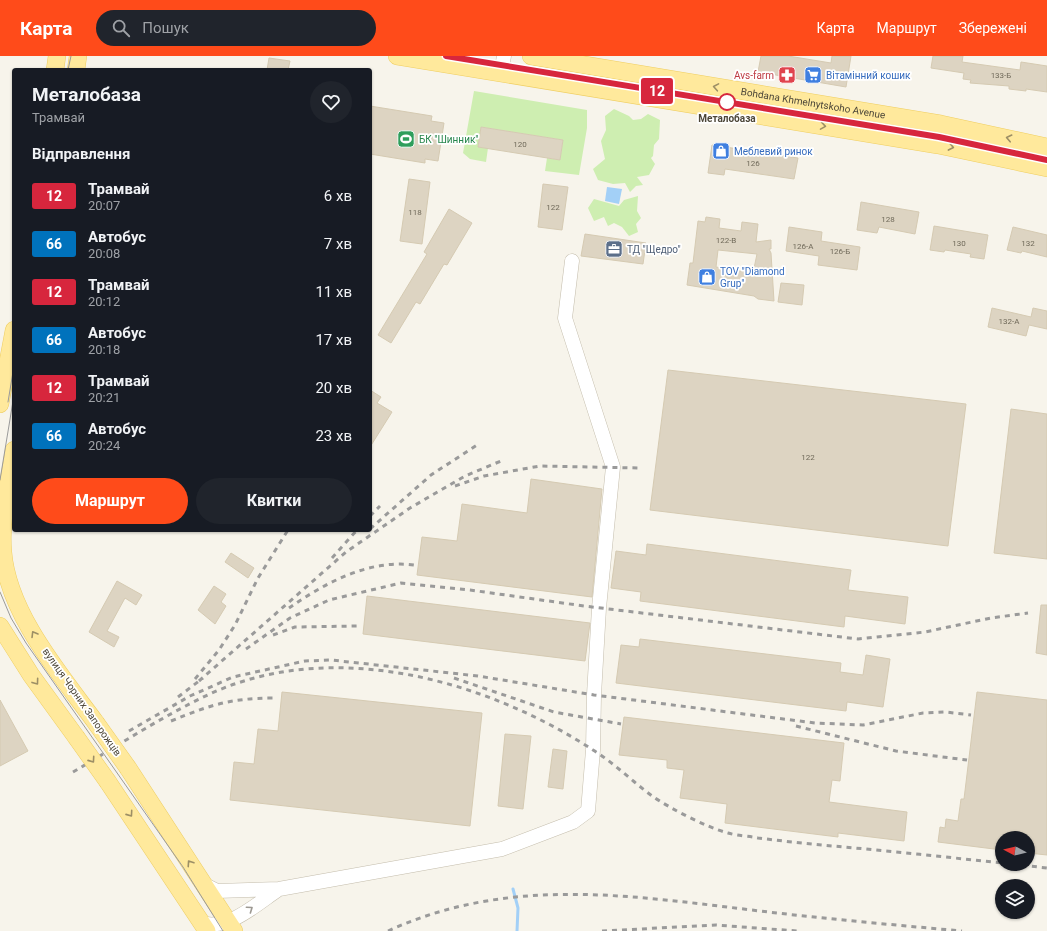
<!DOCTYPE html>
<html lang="uk">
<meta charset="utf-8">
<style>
:root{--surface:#171b24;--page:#20242c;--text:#f1f3f6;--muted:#9ea1a6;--accent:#ff4b1a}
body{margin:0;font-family:Roboto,sans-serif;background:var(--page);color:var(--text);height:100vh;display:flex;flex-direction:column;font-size:15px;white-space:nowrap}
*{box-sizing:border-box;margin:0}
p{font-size:13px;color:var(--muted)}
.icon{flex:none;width:22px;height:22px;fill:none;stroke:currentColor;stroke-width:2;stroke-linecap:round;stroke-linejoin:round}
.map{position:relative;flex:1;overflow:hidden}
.details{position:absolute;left:12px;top:12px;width:360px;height:464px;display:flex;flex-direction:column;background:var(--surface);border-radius:4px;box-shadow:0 1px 3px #0004}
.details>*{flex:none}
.badge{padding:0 8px;border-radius:3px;font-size:14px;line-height:26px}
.needle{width:26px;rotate:277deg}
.fabs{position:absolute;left:995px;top:775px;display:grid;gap:8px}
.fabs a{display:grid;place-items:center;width:40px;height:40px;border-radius:50%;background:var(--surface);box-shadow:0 1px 3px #0004;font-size:20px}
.map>.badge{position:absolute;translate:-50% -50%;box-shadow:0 0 0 2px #fff}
h2{padding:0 20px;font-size:15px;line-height:36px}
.round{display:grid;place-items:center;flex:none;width:42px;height:42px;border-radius:21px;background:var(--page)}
.head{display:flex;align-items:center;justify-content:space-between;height:68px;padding:0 20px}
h1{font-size:19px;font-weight:700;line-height:30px}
.button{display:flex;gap:8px;margin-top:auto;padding:8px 20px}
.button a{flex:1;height:46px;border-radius:24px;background:var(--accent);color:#fff;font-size:16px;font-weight:700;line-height:46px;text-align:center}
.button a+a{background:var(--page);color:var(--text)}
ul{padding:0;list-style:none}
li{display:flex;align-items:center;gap:12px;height:48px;padding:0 20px}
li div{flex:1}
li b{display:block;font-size:15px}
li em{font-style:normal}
li .badge{min-width:44px;font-weight:700;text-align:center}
header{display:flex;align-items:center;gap:24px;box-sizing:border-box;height:56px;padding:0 20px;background:var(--accent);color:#fff}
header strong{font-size:19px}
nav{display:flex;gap:22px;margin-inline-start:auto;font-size:14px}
.search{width:280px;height:36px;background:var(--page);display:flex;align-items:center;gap:10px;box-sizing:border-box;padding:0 14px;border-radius:22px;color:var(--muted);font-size:15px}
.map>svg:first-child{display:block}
.green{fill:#ceeeb1}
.water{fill:#a3d0f7}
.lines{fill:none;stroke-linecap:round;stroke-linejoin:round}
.stream{stroke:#a3d0f7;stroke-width:3}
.building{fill:#ddd4c2;stroke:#d5cab2;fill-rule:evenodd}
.minor-casing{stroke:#c4bdac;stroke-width:15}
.major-casing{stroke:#efce61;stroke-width:18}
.minor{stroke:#fff;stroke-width:14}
.major{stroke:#ffe99c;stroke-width:17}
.tram{stroke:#9a9a9a;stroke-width:1}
.rail{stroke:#9a9a9a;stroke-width:3;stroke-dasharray:5 5;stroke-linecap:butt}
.major-bridge-casing{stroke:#efce61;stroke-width:18;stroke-linecap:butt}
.major-bridge{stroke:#ffe99c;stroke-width:17}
.oneway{stroke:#9d8f65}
.oneway2{stroke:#9d9992}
.line-casing{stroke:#fff;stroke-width:9}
.line{stroke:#d7263d;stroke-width:6}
.stop-dot{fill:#fff;stroke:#d7263d;stroke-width:2}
.labels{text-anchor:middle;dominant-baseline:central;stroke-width:3.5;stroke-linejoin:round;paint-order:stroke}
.number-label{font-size:8px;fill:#706a5a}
.health-label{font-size:10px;fill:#be3a42;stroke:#fff;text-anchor:end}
.shop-label{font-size:10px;fill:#366cbe;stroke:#fff;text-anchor:start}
.street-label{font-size:10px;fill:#4c4638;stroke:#fff}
.stop-label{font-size:10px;font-weight:bold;fill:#4c4638;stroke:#fff}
.leisure-label{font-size:10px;fill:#27864d;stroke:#fff;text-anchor:start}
.service-label{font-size:10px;fill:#4e5e75;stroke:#fff;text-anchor:start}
</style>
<header>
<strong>Карта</strong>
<div class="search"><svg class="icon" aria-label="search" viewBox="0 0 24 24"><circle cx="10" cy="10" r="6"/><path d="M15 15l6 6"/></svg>Пошук</div>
<nav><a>Карта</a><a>Маршрут</a><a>Збережені</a></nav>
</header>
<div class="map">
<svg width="1047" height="875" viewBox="0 0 1047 875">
<rect width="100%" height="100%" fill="#f7f4eb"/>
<path class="green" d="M 474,35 L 587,54 L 587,72 L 579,119 L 545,115 L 547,102 L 560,104 L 563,84 L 481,71 L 478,91 L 488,92 L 486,106 L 470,103 L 463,97 Z
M 614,53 L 629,60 L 633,64 L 641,63 L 648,58 L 660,64 L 659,83 L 654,89 L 653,100 L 651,102 L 655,108 L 649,119 L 637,121 L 643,129 L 636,130 L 630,136 L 625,127 L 613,128 L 598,124 L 593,113 L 605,103 L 601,85 L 606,74 L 605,60 Z
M 638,140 L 637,155 L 641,162 L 636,168 L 638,176 L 629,180 L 622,171 L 614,167 L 608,170 L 604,161 L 594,165 L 588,152 L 594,143 L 619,150 L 624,144 Z"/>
<path class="water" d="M 607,131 L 622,133 L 619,148 L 605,145 Z"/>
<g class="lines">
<path class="stream" d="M 513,833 L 518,852 L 517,875"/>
</g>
<path class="building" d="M 761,0 L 788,0 L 831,7 L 832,0 L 851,0 L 846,31 L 758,16 Z
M 933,0 L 963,0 L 962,6 L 1020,14 L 1021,6 L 1047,10 L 1047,36 L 1026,33 L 1026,35 L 1009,33 L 1009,30 L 970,27 L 971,24 L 963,23 L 964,17 L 931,12 Z
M 269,2 L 290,5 L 288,14 L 267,14 Z
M 370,50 L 432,60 L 431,65 L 444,67 L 438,105 L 425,103 L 425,107 L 370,98 Z
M 481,71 L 563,84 L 560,104 L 478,91 Z
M 712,89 L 798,102 L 794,123 L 725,113 L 724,119 L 708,117 Z
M 409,123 L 430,126 L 422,188 L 400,185 Z
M 543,128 L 568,131 L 562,174 L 538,171 Z
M 861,146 L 919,156 L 915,178 L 879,171 L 877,177 L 857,174 Z
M 449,153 L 472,167 L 447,209 L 444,208 L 420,248 L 416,246 L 391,287 L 378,279 L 427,198 L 424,196 Z
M 706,161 L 720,163 L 719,172 L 741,175 L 742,166 L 758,168 L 756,186 L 771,184 L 771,193 L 769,193 L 771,197 L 774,245 L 758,243 L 754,240 L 687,229 L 690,207 L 693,207 L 698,165 L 705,166 ZM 718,194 L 757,198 L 753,217 L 716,211 Z
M 934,170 L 988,179 L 984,203 L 970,201 L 971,198 L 945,194 L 944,196 L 930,194 Z
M 789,171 L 822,176 L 821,185 L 860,191 L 857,214 L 818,209 L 819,200 L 786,195 Z
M 1013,171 L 1047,179 L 1047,201 L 1022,195 L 1021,197 L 1007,194 Z
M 585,178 L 646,187 L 643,208 L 581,200 Z
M 781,227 L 804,229 L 802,249 L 778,246 Z
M 992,252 L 1031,261 L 1033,252 L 1047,255 L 1047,273 L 1029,269 L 1026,280 L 988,271 Z
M 668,314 L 966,348 L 948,490 L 650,454 Z
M 370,334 L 381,341 L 377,347 L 392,356 L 370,391 Z
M 1011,353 L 1047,358 L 1047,503 L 994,497 Z
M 531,423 L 602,433 L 592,541 L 417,519 L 422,481 L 457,485 L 462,448 L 527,457 Z
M 647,488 L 851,514 L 848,534 L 908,541 L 905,568 L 845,560 L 844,571 L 640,545 L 641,536 L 611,532 L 616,495 L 646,499 Z
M 231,497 L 254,512 L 248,522 L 225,506 Z
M 117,525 L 142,539 L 136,549 L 125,542 L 107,575 L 119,581 L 114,591 L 89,576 Z
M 214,530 L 226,538 L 221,546 L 226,550 L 215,568 L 198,554 Z
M 367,540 L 590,567 L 585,605 L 363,578 Z
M 1041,549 L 1047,549 L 1047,599 L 1036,597 Z
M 640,583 L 841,607 L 840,616 L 863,619 L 866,599 L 890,603 L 883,651 L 847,646 L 846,655 L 616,627 L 621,589 L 639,591 Z
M 282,636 L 482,657 L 470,770 L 230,744 L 234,706 L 254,708 L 258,673 L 278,675 Z
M 977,636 L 1047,644 L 1047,799 L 1028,797 L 1028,782 L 1002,782 L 1002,794 L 938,786 L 940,771 L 945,772 L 946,763 L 958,765 L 961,743 L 964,743 Z
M 0,644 L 28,695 L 0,710 Z
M 624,661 L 844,687 L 840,725 L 832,724 L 829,746 L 907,756 L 904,785 L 838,777 L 838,781 L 725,767 L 727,748 L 680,742 L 684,714 L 667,712 L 667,704 L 619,699 Z
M 505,678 L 531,680 L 523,753 L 498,750 Z
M 553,693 L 567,695 L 563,733 L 548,731 Z"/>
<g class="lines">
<defs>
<path id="minor" d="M 501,17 L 504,0
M 205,829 L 217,835 L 279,833 L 502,793 L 573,766 L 588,755 L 593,694 L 594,639 L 599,552 L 613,411 L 565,262 L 572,205
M 202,867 C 228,875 258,847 279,833"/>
<g id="major">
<path d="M 397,0 L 938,89 L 1047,112"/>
<path id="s1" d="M 531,0 L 941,68 L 1047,91"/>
<path d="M 55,14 L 57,0"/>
<path d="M 76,14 L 78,0"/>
<path d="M 0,348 L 14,274"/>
<path d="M 14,394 C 9,427 0,463 3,496 C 8,558 61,619 96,667"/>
<path d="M 0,570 L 31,619 L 76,681"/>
<path d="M 128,712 L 234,875"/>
<path d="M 108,726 L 207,875"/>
</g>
</defs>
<use href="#minor" class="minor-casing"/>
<use href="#major" class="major-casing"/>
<use href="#minor" class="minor"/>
<use href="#major" class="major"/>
<path class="tram" d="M 446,0 L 939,81 L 1047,104
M 68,14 L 71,0
M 8,346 L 14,310
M 0,424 L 14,339
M 0,536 L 11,562 L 26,587 L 183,811 L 223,875"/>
<path class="rail" d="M 455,430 L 484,420 L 540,410 L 639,412
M 370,460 L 380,450
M 370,473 L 431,419 L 477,389
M 332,502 L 357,474
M 289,552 C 325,527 369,503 414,509
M 273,579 L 295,571 L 359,570
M 246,593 L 290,562 L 329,544 L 401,527 L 470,534 L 584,550 L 858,583 L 925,576 L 991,562 L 1028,557
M 454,622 L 554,656 L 621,668
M 195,623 L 219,594 L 235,569 L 258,522 L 288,474
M 199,625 L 346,496 L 410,452 L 465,420 L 501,405
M 178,641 L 203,622
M 171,665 C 210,649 231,642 274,642
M 796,670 L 896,695 L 967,704
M 129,675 L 190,640 L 233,621 L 305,605 L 331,604 L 478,620 L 594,639 L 815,667 L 863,669 L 923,657 L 946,656 L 971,659
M 73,716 C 119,689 164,659 212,637 C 334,582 486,624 593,694 C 614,707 632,725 652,740 C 671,753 706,771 728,777 C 738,780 749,780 758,782 C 783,785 808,788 833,790 C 889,795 946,801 1002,807
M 1012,808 L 1047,812
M 388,875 C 510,819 633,840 760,855 C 827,863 895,869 962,875
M 602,875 L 716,869 L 797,875"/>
<defs>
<path id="major-bridge" d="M 96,667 L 128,712
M 76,681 L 108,726"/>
</defs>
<use href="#major-bridge" class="major-bridge-casing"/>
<use href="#major-bridge" class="major-bridge"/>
</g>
<defs><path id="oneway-chevron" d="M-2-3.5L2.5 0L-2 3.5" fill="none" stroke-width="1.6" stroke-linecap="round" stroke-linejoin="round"/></defs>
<g class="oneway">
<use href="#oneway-chevron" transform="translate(716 31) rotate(-170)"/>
<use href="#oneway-chevron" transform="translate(823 70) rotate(9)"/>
<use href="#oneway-chevron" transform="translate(1009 82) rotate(-167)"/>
<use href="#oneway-chevron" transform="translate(951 91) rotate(11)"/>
<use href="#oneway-chevron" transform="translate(34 578) rotate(-121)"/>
<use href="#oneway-chevron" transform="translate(36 626) rotate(54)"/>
<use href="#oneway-chevron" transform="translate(92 704) rotate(55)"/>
<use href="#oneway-chevron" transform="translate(130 758) rotate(55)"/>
<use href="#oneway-chevron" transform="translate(190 807) rotate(-124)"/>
</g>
<use class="oneway2" href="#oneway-chevron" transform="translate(250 853) rotate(-35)"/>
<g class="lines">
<defs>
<path id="line" d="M 446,0 L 939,81 L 1047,104"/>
</defs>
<use href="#line" class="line-casing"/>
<use href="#line" class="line"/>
</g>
<defs>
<symbol id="pharmacy-square" viewBox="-11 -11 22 22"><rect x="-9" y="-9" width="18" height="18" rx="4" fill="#e0444e" stroke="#fff"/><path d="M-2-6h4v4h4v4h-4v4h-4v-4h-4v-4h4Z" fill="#fff"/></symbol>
<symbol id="supermarket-square" viewBox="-11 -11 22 22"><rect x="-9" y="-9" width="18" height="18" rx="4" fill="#3f7fe0" stroke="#fff"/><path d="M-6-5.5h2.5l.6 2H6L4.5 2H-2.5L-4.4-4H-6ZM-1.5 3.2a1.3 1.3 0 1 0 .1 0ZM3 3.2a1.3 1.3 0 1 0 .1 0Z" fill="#fff"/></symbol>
<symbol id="stadium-square" viewBox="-11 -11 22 22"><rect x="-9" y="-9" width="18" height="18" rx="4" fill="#2e9e5b" stroke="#fff"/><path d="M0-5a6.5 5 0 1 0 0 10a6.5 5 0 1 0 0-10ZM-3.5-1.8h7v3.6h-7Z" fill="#fff"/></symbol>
<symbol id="shop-square" viewBox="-11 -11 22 22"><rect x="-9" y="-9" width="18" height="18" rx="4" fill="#3f7fe0" stroke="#fff"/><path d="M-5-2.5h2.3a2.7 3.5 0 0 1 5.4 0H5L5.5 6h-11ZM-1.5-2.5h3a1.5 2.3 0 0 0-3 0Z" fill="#fff"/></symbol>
<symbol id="office-square" viewBox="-11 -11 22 22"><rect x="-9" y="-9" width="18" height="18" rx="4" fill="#5c6f8a" stroke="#fff"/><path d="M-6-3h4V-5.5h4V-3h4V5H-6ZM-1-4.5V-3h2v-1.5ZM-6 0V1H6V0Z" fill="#fff"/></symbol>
</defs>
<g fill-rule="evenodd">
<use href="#pharmacy-square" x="777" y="9" width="20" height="20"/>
<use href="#supermarket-square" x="803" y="9" width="20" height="20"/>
<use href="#stadium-square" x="396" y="73" width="20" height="20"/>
<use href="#shop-square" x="711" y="85" width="20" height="20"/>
<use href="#office-square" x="604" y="183" width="20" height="20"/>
<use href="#shop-square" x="697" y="211" width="20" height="20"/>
</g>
<circle class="stop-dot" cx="727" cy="46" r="8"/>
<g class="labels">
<g class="number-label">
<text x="1001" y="19">133-Б</text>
<text x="520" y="88">120</text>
<text x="753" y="107">126</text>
<text x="553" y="151">122</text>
<text x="415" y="156">118</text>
<text x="888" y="163">128</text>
<text x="726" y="184">122-В</text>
<text x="959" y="187">130</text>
<text x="1028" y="187">132</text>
<text x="803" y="190">126-А</text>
<text x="840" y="195">126-Б</text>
<text x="1009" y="265">132-А</text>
<text x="808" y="401">122</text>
</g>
<g class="health-label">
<text x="774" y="19">Avs-farm</text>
</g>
<g class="shop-label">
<text x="826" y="19">Вітамінний кошик</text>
<text x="734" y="95">Меблевий ринок</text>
<text x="720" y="215">TOV "Diamond<tspan x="720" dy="12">Grup"</tspan></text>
</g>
<g class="street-label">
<text stroke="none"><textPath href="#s1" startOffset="286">Bohdana Khmelnytskoho Avenue</textPath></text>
<text transform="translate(82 646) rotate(55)">вулиця Чорних Запорожців</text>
</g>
<g class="stop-label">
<text x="727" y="62">Металобаза</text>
</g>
<g class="leisure-label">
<text x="419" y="83">БК "Шинник"</text>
</g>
<g class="service-label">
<text x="627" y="193">ТД "Щедро"</text>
</g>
</g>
</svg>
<div class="fabs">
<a><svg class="needle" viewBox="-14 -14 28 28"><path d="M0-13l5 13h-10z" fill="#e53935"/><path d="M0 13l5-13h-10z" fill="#9ea1a6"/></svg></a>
<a><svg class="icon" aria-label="layers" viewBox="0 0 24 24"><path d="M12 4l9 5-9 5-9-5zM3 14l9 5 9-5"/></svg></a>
</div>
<b class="badge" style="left:657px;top:35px;background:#d7263d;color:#fff">12</b>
<section class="details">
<div class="head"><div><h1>Металобаза</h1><p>Трамвай</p></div><a class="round"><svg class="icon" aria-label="heart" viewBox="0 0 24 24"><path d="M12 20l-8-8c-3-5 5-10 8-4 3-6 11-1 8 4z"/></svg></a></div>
<h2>Відправлення</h2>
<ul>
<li><span class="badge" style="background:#d7263d;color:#fff">12</span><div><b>Трамвай</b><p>20:07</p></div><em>6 хв</em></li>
<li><span class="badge" style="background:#0072bc;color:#fff">66</span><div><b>Автобус</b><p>20:08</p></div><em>7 хв</em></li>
<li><span class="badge" style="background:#d7263d;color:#fff">12</span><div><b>Трамвай</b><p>20:12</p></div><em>11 хв</em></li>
<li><span class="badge" style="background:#0072bc;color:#fff">66</span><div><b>Автобус</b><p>20:18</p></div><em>17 хв</em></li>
<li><span class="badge" style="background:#d7263d;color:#fff">12</span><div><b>Трамвай</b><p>20:21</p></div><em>20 хв</em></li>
<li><span class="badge" style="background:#0072bc;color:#fff">66</span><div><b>Автобус</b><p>20:24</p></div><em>23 хв</em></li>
</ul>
<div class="button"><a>Маршрут</a><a>Квитки</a></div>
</section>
</div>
